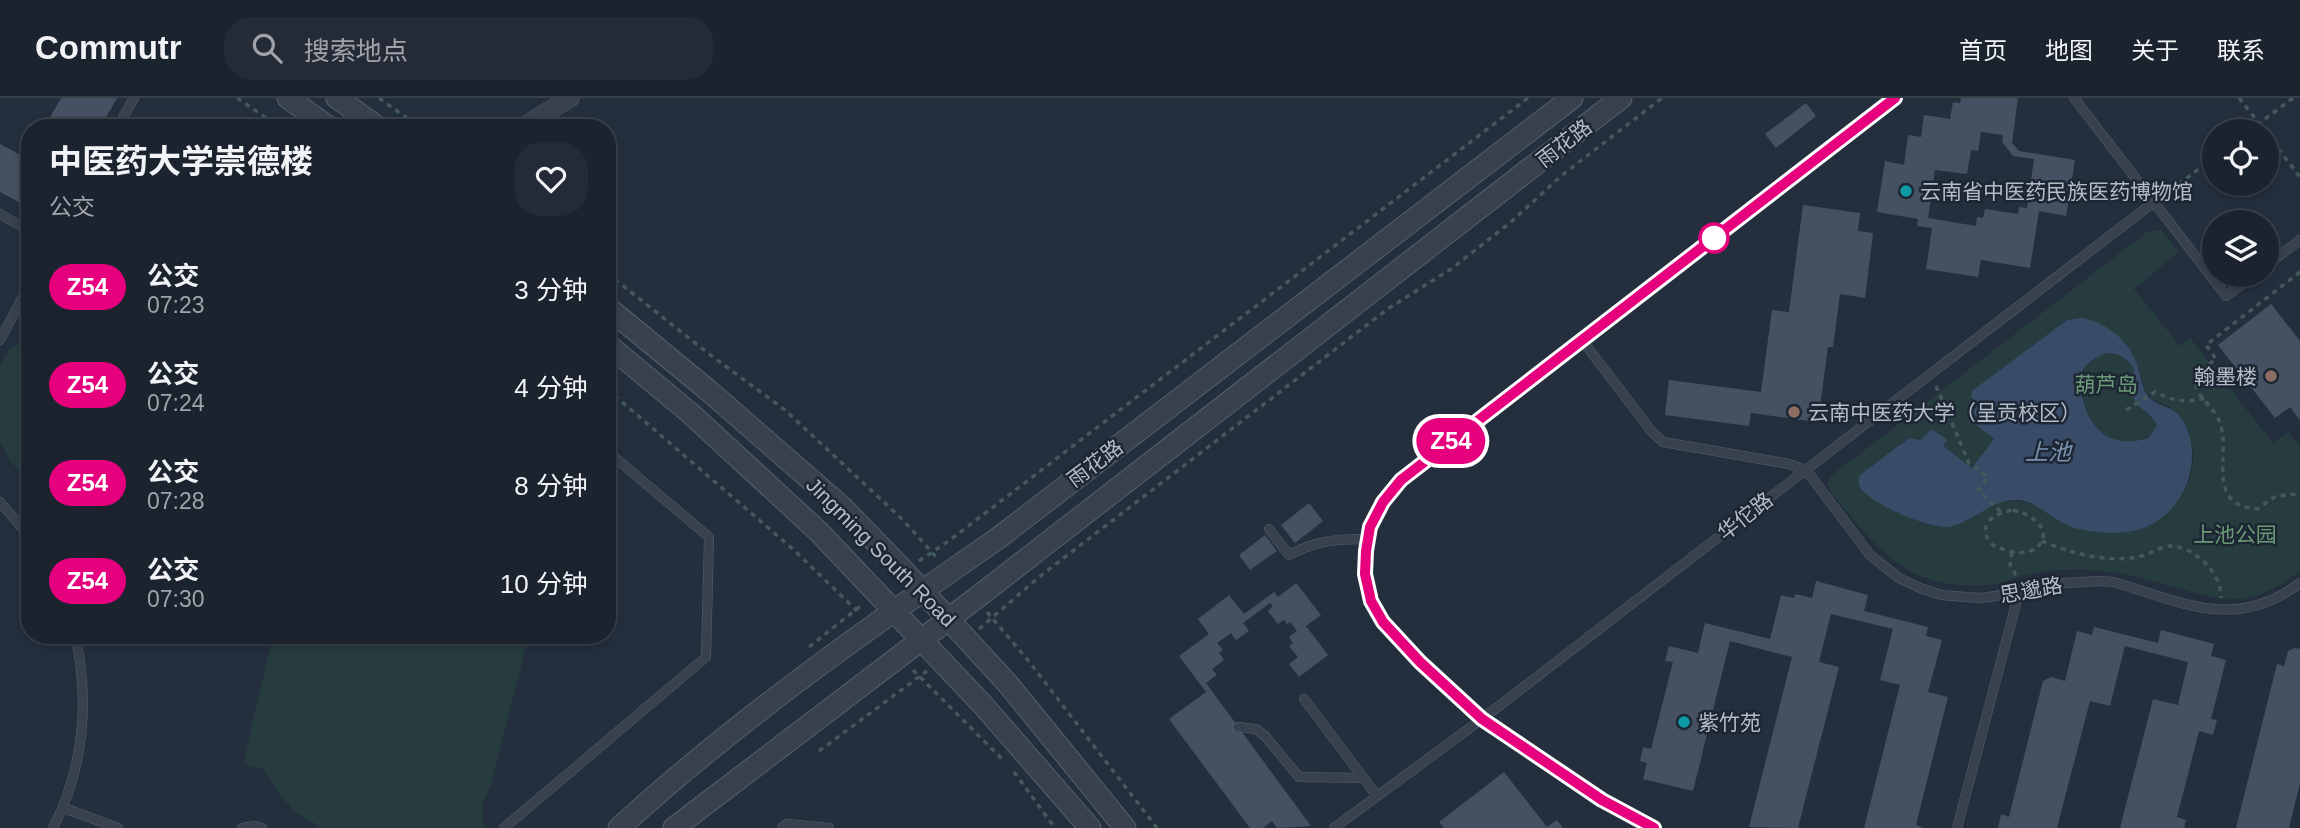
<!DOCTYPE html>
<html lang="zh">
<meta charset="utf-8">
<style>
:root{--surface:#1b232e;--page:#242b36;--text:#f1f3f6;--muted:#a0a4aa;--line:#39404a}
body{margin:0;font-family:Helvetica,"Noto Sans SC",sans-serif;background:var(--page);color:var(--text);height:100vh;display:flex;flex-direction:column;font-size:26px;white-space:nowrap}
*{box-sizing:border-box;margin:0}
p{font-size:23px;color:var(--muted)}
.icon{flex:none;width:38px;height:38px;fill:none;stroke:currentColor;stroke-width:2;stroke-linecap:round;stroke-linejoin:round}
.map{position:relative;flex:1;overflow:hidden}
.drawer{position:absolute;left:21px;top:21px;width:595px;height:525px;display:flex;flex-direction:column;background:var(--surface);border-radius:28px;box-shadow:0 4px 10px #0003,0 0 0 2px var(--line)}
.drawer>*{flex:none}
.badge{padding:0 14px;border-radius:23px;font-size:24px;line-height:46px}
.fabs{position:absolute;left:2202px;top:21px;display:grid;gap:14px}
.fabs a{display:grid;place-items:center;width:77px;height:77px;border-radius:50%;background:var(--surface);box-shadow:0 4px 10px #0003,0 0 0 2px var(--line);font-size:35px}
.map>.badge{position:absolute;translate:-50% -50%;box-shadow:0 0 0 4px #fff}
.round{display:grid;place-items:center;flex:none;width:74px;height:74px;border-radius:28px;background:var(--page)}
.summary{display:flex;align-items:center;justify-content:space-between;height:119px;padding:0 28px}
h1{font-size:33px;font-weight:700;line-height:52px}
ul{padding:0;list-style:none}
li{display:flex;align-items:center;gap:21px;height:98px;padding:0 28px}
li div{flex:1}
li b{display:block;font-size:26px}
li em{font-style:normal}
li .badge{min-width:77px;font-weight:700;text-align:center}
header{display:flex;align-items:center;gap:42px;box-sizing:border-box;height:98px;padding:0 35px;background:var(--surface);border-bottom:2px solid var(--line)}
header strong{font-size:33px}
nav{display:flex;gap:38px;margin-inline-start:auto;font-size:24px}
.search{width:490px;height:63px;background:var(--page);display:flex;align-items:center;gap:18px;box-sizing:border-box;padding:0 24px;border-radius:28px;color:var(--muted);font-size:26px}
.map>svg:first-child{display:block}
.green{fill:#263c3f;fill-rule:evenodd}
.water{fill:#394c67;fill-rule:evenodd}
.building{fill:#455162;fill-rule:evenodd}
.lines{fill:none;stroke-linecap:round;stroke-linejoin:round}
.service-casing{stroke:#565f6c;stroke-width:10}
.minor-casing{stroke:#565f6c;stroke-width:19}
.tertiary-casing{stroke:#565f6c;stroke-width:23}
.path{stroke:#44595c;stroke-width:3.5;stroke-dasharray:5 5;stroke-linecap:butt}
.service{stroke:#38414e;stroke-width:9}
.minor{stroke:#38414e;stroke-width:18}
.tertiary{stroke:#38414e;stroke-width:21}
.line-casing{stroke:#fff;stroke-width:16}
.line{stroke:#e6007e;stroke-width:10}
.culture-dot{fill:#0f9aa8;stroke:#1d2633;stroke-width:2.5}
.stop-dot{fill:#fff;stroke:#e6007e;stroke-width:3.5}
.education-dot{fill:#8d6e63;stroke:#1d2633;stroke-width:2.5}
.labels{text-anchor:middle;dominant-baseline:central;stroke-width:5;stroke-linejoin:round;paint-order:stroke}
.street-label{font-size:21px;fill:#b4bcc9;stroke:#1d2633}
.poi-label{font-size:21px;fill:#b4bcc9;stroke:#1d2633;text-anchor:start}
.park-label{font-size:21px;fill:#6b9a76;stroke:#1d2633}
.water-label{font-size:23px;font-style:italic;fill:#7c92b1;stroke:#1d2633}
</style>
<header>
<strong>Commutr</strong>
<div class="search"><svg class="icon" aria-label="search" viewBox="0 0 24 24"><circle cx="10" cy="10" r="6"/><path d="M15 15l6 6"/></svg>搜索地点</div>
<nav><a>首页</a><a>地图</a><a>关于</a><a>联系</a></nav>
</header>
<div class="map">
<svg width="2300" height="730" viewBox="0 0 2300 730">
<rect width="100%" height="100%" fill="#242f3e"/>
<path class="green" d="M 2161,132 L 2179,154 L 2134,191 L 2180,248 L 2190,240 L 2273,345 L 2288,334 L 2300,349 L 2300,473 C 2281,487 2262,499 2238,501 C 2219,503 2204,497 2186,492 C 2159,485 2132,476 2104,473 C 2082,471 2056,471 2035,475 C 2021,477 2008,483 1994,486 C 1971,490 1947,487 1926,480 C 1883,465 1857,425 1829,392 L 1828,384 L 1831,378 L 2147,134 ZM 2115,237 C 2124,244 2131,252 2136,263 C 2145,286 2141,302 2170,308 C 2177,319 2185,330 2190,342 C 2199,363 2188,393 2173,409 C 2166,417 2155,423 2146,429 L 2035,408 C 1996,392 1986,417 1954,428 C 1932,435 1888,410 1869,398 L 1865,373 L 1908,340 L 1942,348 L 1971,371 L 1995,341 L 1978,320 L 1979,306 Z
M 30,239 L 30,387 L 12,365 L 0,345 L 0,266 L 11,250 Z
M 2109,255 C 2121,256 2128,261 2133,270 C 2135,283 2131,294 2138,306 C 2144,316 2153,315 2157,328 C 2146,347 2115,349 2100,333 C 2094,328 2091,321 2088,314 C 2075,288 2075,262 2109,255 Z
M 273,537 L 529,537 L 491,686 C 484,702 478,713 486,730 L 322,730 L 294,713 L 275,690 L 263,671 L 243,666 Z"/>
<path class="water" d="M 2080,220 C 2103,222 2127,241 2136,263 C 2140,274 2141,288 2148,298 C 2157,310 2172,306 2182,321 C 2207,362 2183,420 2137,432 C 2119,437 2097,435 2079,431 C 2057,427 2038,403 2018,402 C 1991,401 1974,424 1949,429 C 1932,432 1868,405 1860,389 C 1858,386 1859,382 1859,378 L 1865,373 L 1909,340 L 1920,342 L 1932,331 L 1947,342 L 1943,348 L 1972,370 L 1994,341 L 1974,325 L 1978,320 L 1972,315 L 1979,306 L 1971,299 L 1972,293 L 2067,222 ZM 2109,255 C 2121,256 2128,261 2133,270 C 2135,281 2131,291 2134,301 C 2139,313 2152,314 2157,328 L 2148,340 C 2112,351 2091,334 2082,299 C 2080,292 2077,285 2080,278 C 2083,266 2098,257 2109,255 Z"/>
<path class="building" d="M 61,0 L 117,0 L 100,30 L 44,30 Z
M 1961,0 L 2018,0 L 2012,45 L 2019,53 L 2075,62 L 2066,118 L 2039,113 L 2030,170 L 1981,162 L 1978,179 L 1926,171 L 1932,130 L 1917,128 L 1918,121 L 1877,114 L 1885,63 L 1904,67 L 1908,37 L 1921,39 L 1924,17 L 1950,21 L 1953,4 L 1960,5 ZM 1981,34 L 2003,37 L 2002,44 L 2013,58 L 2034,61 L 2027,110 L 2019,109 L 2018,116 L 1985,111 L 1983,120 L 1977,119 L 1976,128 L 1928,120 L 1935,72 L 1967,76 L 1971,52 L 1978,53 Z
M 1806,5 L 1816,18 L 1776,50 L 1765,36 Z
M 0,46 L 30,62 L 30,110 L 0,94 Z
M 1803,107 L 1860,115 L 1858,133 L 1873,135 L 1865,200 L 1840,196 L 1833,249 L 1828,249 L 1818,324 L 1751,315 L 1749,328 L 1665,317 L 1669,282 L 1761,294 L 1772,212 L 1789,214 Z
M 2271,206 L 2300,243 L 2300,322 L 2290,309 L 2275,320 L 2218,247 Z
M 1309,405 L 1323,423 L 1295,445 L 1281,427 Z
M 1265,437 L 1277,453 L 1250,472 L 1239,457 Z
M 1816,483 L 1868,497 L 1864,513 L 1928,529 L 1926,538 L 1942,542 L 1928,594 L 1948,599 L 1916,727 L 1924,730 L 1864,730 L 1900,587 L 1880,582 L 1893,531 L 1831,516 L 1819,564 L 1839,569 L 1798,730 L 1749,729 L 1792,559 L 1730,543 L 1693,693 L 1643,681 L 1647,665 L 1640,663 L 1643,649 L 1651,651 L 1673,564 L 1665,563 L 1669,548 L 1698,555 L 1705,525 L 1770,541 L 1781,497 L 1794,500 L 1795,496 L 1812,500 Z
M 1296,485 L 1321,517 L 1306,528 L 1328,557 L 1299,579 L 1289,566 L 1298,559 L 1289,548 L 1293,545 L 1289,539 L 1297,533 L 1290,524 L 1287,526 L 1284,522 L 1278,526 L 1268,513 L 1273,508 L 1270,505 L 1243,525 L 1249,533 L 1236,542 L 1231,535 L 1217,545 L 1223,552 L 1219,555 L 1224,562 L 1212,571 L 1217,577 L 1206,585 L 1311,728 L 1277,730 L 1272,723 L 1263,730 L 1250,730 L 1169,621 L 1206,594 L 1179,558 L 1209,536 L 1198,521 L 1229,497 L 1244,516 L 1274,494 L 1278,499 Z
M 2094,529 L 2158,545 L 2161,532 L 2214,546 L 2211,558 L 2226,562 L 2211,621 L 2217,622 L 2213,637 L 2199,633 L 2177,719 L 2186,722 L 2184,730 L 2120,730 L 2153,601 L 2178,607 L 2188,564 L 2125,548 L 2110,608 L 2090,603 L 2057,730 L 1998,730 L 2001,716 L 2009,719 L 2043,583 L 2051,579 L 2065,583 L 2077,533 L 2092,537 Z
M 2295,550 L 2300,551 L 2300,685 L 2289,730 L 2236,730 L 2277,566 L 2284,568 L 2288,553 Z
M 1504,674 L 1547,729 L 1557,722 L 1563,730 L 1444,730 L 1439,724 Z"/>
<g class="lines">
<defs>
<path id="service" d="M 2074,0 L 2226,198 L 2255,177
M 117,30 L 134,0
M 0,116 L 30,133
M 2266,168 L 2300,142
M 0,242 L 30,186
M 1582,242 L 1652,334 L 1663,344 L 1789,366 L 1806,372 L 1870,457 L 1899,480 L 1920,490 L 1941,497 L 1979,500 L 1996,498 L 2034,487 L 2099,483 L 2113,484 C 2183,504 2235,534 2300,485
M 0,404 L 30,439
M 1269,431 L 1289,457 C 1317,442 1337,441 1369,441
M 1304,601 L 1377,698
M 1238,629 L 1256,631 L 1265,638 L 1299,679 L 1364,680
M 64,710 L 118,730
M 53,730 C 84,670 90,602 75,537
M 242,730 L 255,728 L 262,730
M 504,730 L 706,559 L 709,439 L 607,353
M 782,730 L 787,726 L 829,730
M 1334,730 L 1482,621 L 2154,104
M 1654,730 L 1602,702 L 1482,621 L 1420,564 L 1383,524 L 1371,503 L 1365,476 L 1366,453 L 1370,429 L 1383,404 L 1401,382 L 1895,0
M 1957,730 L 2020,491"/>
<path id="minor" d="M 521,30 L 570,0"/>
<path id="tertiary" d="M 288,0 L 330,30
M 337,0 L 379,30
M 607,209 L 709,293 L 843,410 L 905,474 L 1008,586 L 1125,730
M 607,246 L 690,315 L 819,434 L 983,607 L 1090,730
M 619,730 C 736,623 867,531 997,441 L 1572,0
M 674,730 L 975,501 L 1621,0"/>
</defs>
<use href="#service" class="service-casing"/>
<use href="#minor" class="minor-casing"/>
<use href="#tertiary" class="tertiary-casing"/>
<path class="path" d="M 237,0 L 281,30
M 379,0 L 421,30
M 2239,0 L 2265,33
M 2249,33 L 2293,0
M 2266,35 L 2300,79
M 2162,98 L 2214,60
M 2300,174 L 2206,247 L 2216,261 C 2208,267 2196,274 2196,285 C 2196,298 2214,310 2219,322 C 2233,353 2203,407 2257,411 L 2276,398 L 2300,396
M 607,175 L 709,256 L 785,312 L 903,422 L 937,460
M 1936,288 L 1969,365 L 1988,379 L 1978,392 L 2001,414
M 607,291 L 794,452 L 857,513
M 2126,312 L 2155,294 C 2172,302 2185,306 2204,300
M 2013,412 C 2066,426 2041,467 2003,451 C 1997,449 1992,448 1989,443 C 1977,424 1998,414 2013,412 Z
M 2042,443 C 2070,455 2107,465 2137,459 C 2150,457 2161,447 2173,448 C 2197,451 2222,476 2221,500
M 2012,454 L 2010,467 L 2017,479
M 919,463 L 950,442 L 1528,0
M 987,514 L 1027,561 L 1157,730
M 979,531 L 1039,479 L 1389,210 L 1451,171 L 1511,124 L 1561,78 L 1662,0
M 809,549 L 863,506
M 913,572 L 1004,663
M 819,653 L 927,573
M 1014,674 L 1055,730"/>
<use href="#service" class="service"/>
<use href="#minor" class="minor"/>
<use href="#tertiary" class="tertiary"/>
</g>
<g class="lines">
<defs>
<path id="line" d="M 1654,730 L 1602,702 L 1482,621 L 1420,564 L 1383,524 L 1371,503 L 1365,476 L 1366,453 L 1370,429 L 1383,404 L 1401,382 L 1895,0"/>
</defs>
<use href="#line" class="line-casing"/>
<use href="#line" class="line"/>
</g>
<g class="culture-dot">
<circle cx="1906" cy="93" r="7"/>
<circle cx="1684" cy="624" r="7"/>
</g>
<circle class="stop-dot" cx="1714" cy="140" r="14"/>
<g class="education-dot">
<circle cx="2271" cy="278" r="7"/>
<circle cx="1794" cy="314" r="7"/>
</g>
<g class="labels">
<g class="street-label">
<text transform="translate(1564 45) rotate(-38)">雨花路</text>
<text transform="translate(1095 365) rotate(-37)">雨花路</text>
<text transform="translate(1745 418) rotate(-38)">华佗路</text>
<text transform="translate(881 454) rotate(45)">Jingming South Road</text>
<text transform="translate(2031 492) rotate(-10)">思邈路</text>
</g>
<g class="poi-label">
<text x="1920" y="93">云南省中医药民族医药博物馆</text>
<text x="2257" y="278" text-anchor="end">翰墨楼</text>
<text x="1808" y="314">云南中医药大学（呈贡校区）</text>
<text x="1698" y="624">紫竹苑</text>
</g>
<g class="park-label">
<text x="2106" y="286">葫芦岛</text>
<text x="2235" y="436">上池公园</text>
</g>
<g class="water-label">
<text x="2048" y="354">上池</text>
</g>
</g>
</svg>
<div class="fabs">
<a><svg class="icon" aria-label="locate" viewBox="0 0 24 24"><circle cx="12" cy="12" r="6"/><path d="M12 2v4M12 18v4M2 12h4M18 12h4"/></svg></a>
<a><svg class="icon" aria-label="layers" viewBox="0 0 24 24"><path d="M12 4l9 5-9 5-9-5zM3 14l9 5 9-5"/></svg></a>
</div>
<b class="badge" style="left:1451px;top:343px;background:#e6007e;color:#fff">Z54</b>
<section class="drawer">
<div class="summary"><div><h1>中医药大学崇德楼</h1><p>公交</p></div><a class="round"><svg class="icon" aria-label="heart" viewBox="0 0 24 24"><path d="M12 20l-8-8c-3-5 5-10 8-4 3-6 11-1 8 4z"/></svg></a></div>
<ul>
<li><span class="badge" style="background:#e6007e;color:#fff">Z54</span><div><b>公交</b><p>07:23</p></div><em>3 分钟</em></li>
<li><span class="badge" style="background:#e6007e;color:#fff">Z54</span><div><b>公交</b><p>07:24</p></div><em>4 分钟</em></li>
<li><span class="badge" style="background:#e6007e;color:#fff">Z54</span><div><b>公交</b><p>07:28</p></div><em>8 分钟</em></li>
<li><span class="badge" style="background:#e6007e;color:#fff">Z54</span><div><b>公交</b><p>07:30</p></div><em>10 分钟</em></li>
</ul>
</section>
</div>
